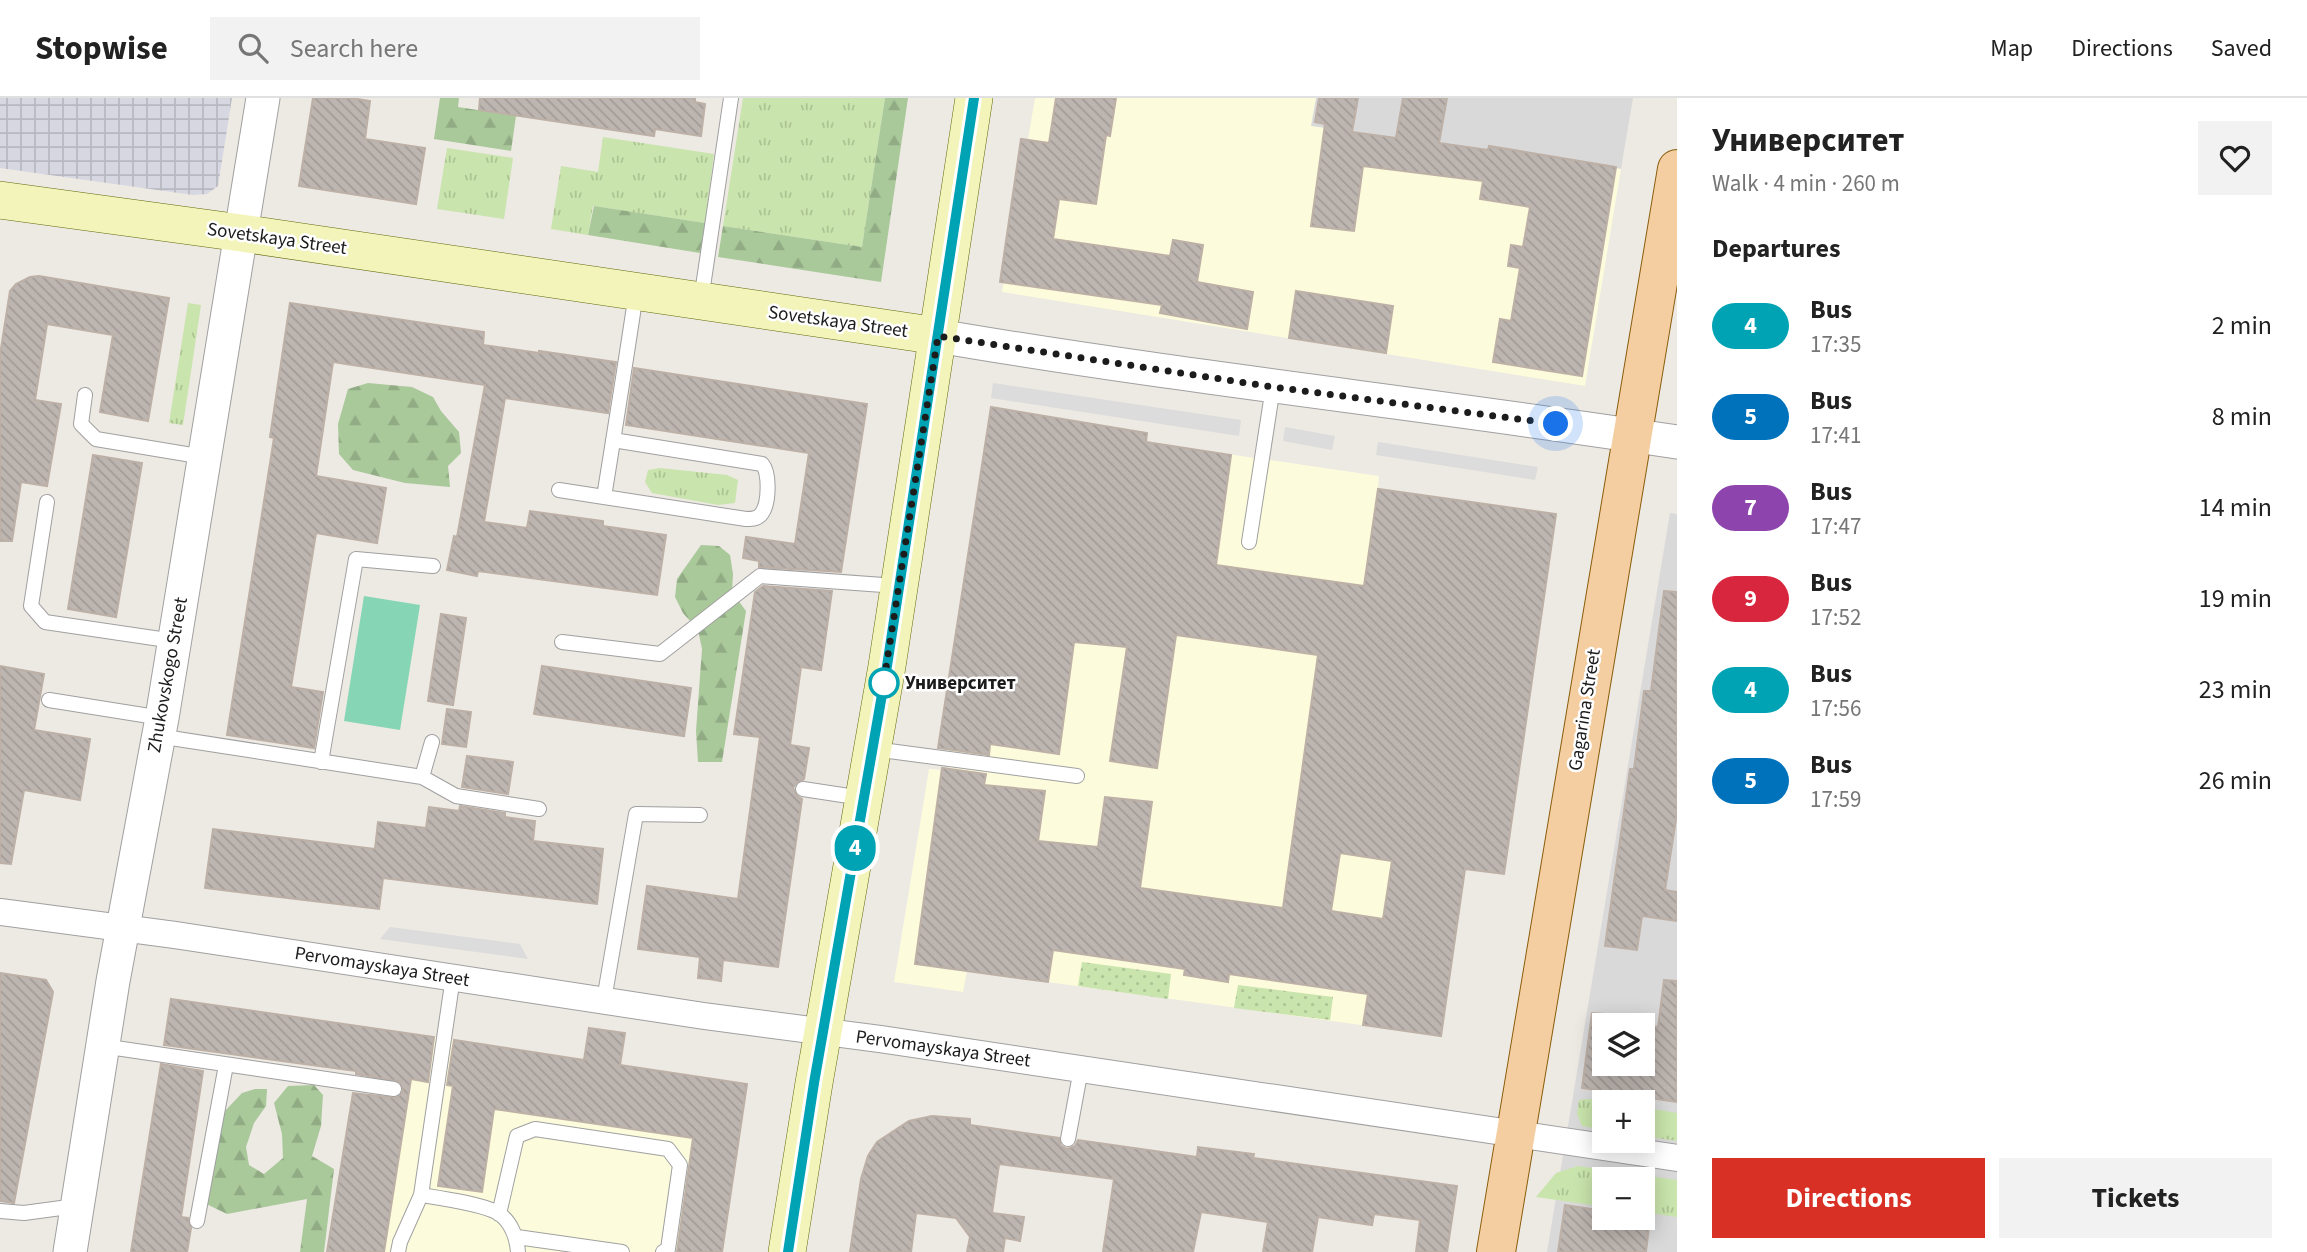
<!DOCTYPE html>
<meta charset="utf-8">
<style>
:root{--surface:#fff;--page:#f2f2f2;--text:#222;--muted:#767676;--line:#e0e0e0;--accent:#d93025}
body{margin:0;font-family:"Source Sans 3",sans-serif;background:var(--page);color:var(--text);height:100vh;display:flex;flex-direction:column;font-size:26px;white-space:nowrap}
*{box-sizing:border-box;margin:0}
p{font-size:23px;color:var(--muted)}
.icon{flex:none;width:38px;height:38px;fill:none;stroke:currentColor;stroke-width:2;stroke-linecap:round;stroke-linejoin:round}
.map{position:relative;flex:1;overflow:hidden}
.sheet{display:flex;flex-direction:column;background:var(--surface);width:630px}
.sheet>*{flex:none}
.badge{padding:0 14px;border-radius:23px;font-size:24px;line-height:46px}
.tools{position:absolute;left:1592px;top:915px;display:grid;gap:14px}
.tools a{display:grid;place-items:center;width:63px;height:63px;border-radius:0px;background:var(--surface);box-shadow:0 4px 18px #0003;font-size:35px}
.you{position:absolute;width:35px;height:35px;margin:-18px;border:5px solid #fff;border-radius:50%;background:#1a73e8;box-shadow:0 0 0 10px #1a73e833}
.map>.badge{position:absolute;translate:-50% -50%;box-shadow:0 0 0 4px #fff}
h2{padding:0 35px;font-size:26px;line-height:63px}
.round{display:grid;place-items:center;flex:none;width:74px;height:74px;border-radius:0px;background:var(--page)}
.headline{display:flex;align-items:center;justify-content:space-between;height:119px;padding:0 35px}
h1{font-size:33px;font-weight:700;line-height:52px}
.primary-button{display:flex;gap:14px;margin-top:auto;padding:14px 35px}
.primary-button a{flex:1;height:80px;border-radius:0px;background:var(--accent);color:#fff;font-size:28px;font-weight:700;line-height:80px;text-align:center}
.primary-button a+a{background:var(--page);color:var(--text)}
ul{padding:0;list-style:none}
li{display:flex;align-items:center;gap:21px;height:91px;padding:0 35px}
li div{flex:1}
li b{display:block;font-size:26px}
li em{font-style:normal}
li .badge{min-width:77px;font-weight:700;text-align:center}
header{display:flex;align-items:center;gap:42px;box-sizing:border-box;height:98px;padding:0 35px;background:var(--surface);border-bottom:2px solid var(--line)}
header strong{font-size:33px}
nav{display:flex;gap:38px;margin-inline-start:auto;font-size:24px}
.search{width:490px;height:63px;background:var(--page);display:flex;align-items:center;gap:18px;box-sizing:border-box;padding:0 24px;border-radius:0px;color:var(--muted);font-size:26px}
main{display:flex;flex:1;min-height:0}
.map>svg:first-child{display:block}
.residential{fill:#dad9d9;fill-rule:evenodd}
.education{fill:#fcfbdc}
.grass{fill:url(#grass-tufts)}
.forest{fill:url(#forest-firs)}
.garden{fill:url(#garden-dots)}
.pitch{fill:#86d6b5}
.parking{fill:#dcdcdc}
.plaza{fill:url(#plaza-grid)}
.building{fill:url(#building-back-hatch);stroke:#bdb0a6;stroke-width:2;fill-rule:evenodd}
.lines{fill:none;stroke-linecap:round;stroke-linejoin:round}
.service-casing{stroke:#a0a0a0;stroke-width:16}
.minor-casing{stroke:#a0a0a0;stroke-width:28}
.tertiary-casing{stroke:#a0a0a0;stroke-width:35}
.secondary-casing{stroke:#626a0d;stroke-width:38}
.primary-casing{stroke:#895c0b;stroke-width:40}
.service{stroke:#fff;stroke-width:14}
.minor{stroke:#fff;stroke-width:26}
.tertiary{stroke:#fff;stroke-width:33}
.secondary{stroke:#f3f4b9;stroke-width:37}
.primary{stroke:#f4cea0;stroke-width:38}
.line-casing{stroke:#fff;stroke-width:16}
.line{stroke:#00a3b4;stroke-width:10}
.walk{stroke:#1c1c1c;stroke-width:7;stroke-dasharray:0 12.6}
.stop-dot{fill:#fff;stroke:#00a3b4;stroke-width:3.5}
.labels{text-anchor:middle;dominant-baseline:central;stroke-width:5;stroke-linejoin:round;paint-order:stroke}
.street-label{font-size:19px;fill:#1c1c1c;stroke:#fff}
.stop-label{font-size:19px;font-weight:bold;fill:#1c1c1c;stroke:#fff;text-anchor:start}
</style>
<header>
<strong>Stopwise</strong>
<div class="search"><svg class="icon" aria-label="search" viewBox="0 0 24 24"><circle cx="10" cy="10" r="6"/><path d="M15 15l6 6"/></svg>Search here</div>
<nav><a>Map</a><a>Directions</a><a>Saved</a></nav>
</header>
<main>
<div class="map">
<svg width="1677" height="1154" viewBox="0 0 1677 1154">
<defs>
<pattern id="grass-tufts" width="24" height="20" patternUnits="userSpaceOnUse" patternTransform="scale(1.75)"><rect width="24" height="20" fill="#c9e4ac"/><path d="M3 7l-1-3M5 7V3M7 7l1-3M15 17l-1-3M17 17v-4M19 17l1-3" fill="none" stroke="#acc393"/></pattern>
<pattern id="forest-firs" width="22" height="20" patternUnits="userSpaceOnUse" patternTransform="scale(1.75)"><rect width="22" height="20" fill="#a9c99a"/><path d="M5 1l3.5 6h-7zM16 11l3.5 6h-7z" fill="#91ac84"/></pattern>
<pattern id="garden-dots" width="8" height="8" patternUnits="userSpaceOnUse" patternTransform="scale(1.75)"><rect width="8" height="8" fill="#c9e4ac"/><path d="M2 2h.1M6 6h.1" fill="none" stroke="#acc393" stroke-width="1.8" stroke-linecap="round"/></pattern>
<pattern id="plaza-grid" width="8" height="8" patternUnits="userSpaceOnUse" patternTransform="scale(1.75)"><rect width="8" height="8" fill="#d7d7e2"/><path d="M0 4h8M4 0v8" fill="none" stroke="#b8b8c1"/></pattern>
<pattern id="building-back-hatch" width="6" height="6" patternUnits="userSpaceOnUse" patternTransform="scale(1.75)"><rect width="6" height="6" fill="#bdb5b0"/><path d="M-1 5l2 2M0 0l6 6M5-1l2 2" fill="none" stroke="#a29b97"/></pattern>
</defs>
<rect width="100%" height="100%" fill="#ede9e3"/>
<path class="residential" d="M 1316,0 L 1633,0 L 1621,71 L 1310,28 Z
M 1670,415 L 1677,416 L 1677,1154 L 1547,1154 ZM 1605,928 L 1643,928 L 1643,966 L 1605,966 ZM 1605,1004 L 1643,1004 L 1643,1043 L 1605,1043 ZM 1605,1082 L 1643,1082 L 1643,1120 L 1605,1120 Z"/>
<path class="education" d="M 1035,0 L 1316,0 L 1311,28 L 1621,71 L 1585,288 L 1002,194 Z
M 991,309 L 1146,344 L 1379,378 L 1378,391 L 1556,416 L 1504,776 L 1465,771 L 1441,938 L 967,873 L 963,894 L 894,884 L 929,671 L 948,672 L 951,653 L 938,650 Z
M 404,934 L 747,986 L 722,1154 L 327,1154 L 352,998 L 393,1003 Z"/>
<path class="grass" d="M 743,0 L 885,0 L 862,149 L 723,128 Z
M 603,39 L 714,56 L 705,125 L 593,108 L 588,137 L 551,131 L 561,68 L 598,74 Z
M 447,50 L 513,60 L 504,121 L 437,111 Z
M 188,205 L 201,207 L 183,327 L 169,325 Z
M 660,370 L 727,377 L 738,382 L 735,405 L 718,407 L 652,395 L 645,384 L 648,372 Z
M 1589,1001 L 1613,1004 L 1605,1004 L 1605,1032 L 1582,1028 L 1577,1016 L 1579,1002 Z
M 1643,1009 L 1677,1015 L 1677,1043 L 1643,1038 Z
M 1578,1068 L 1677,1082 L 1677,1119 L 1643,1114 L 1643,1082 L 1605,1082 L 1605,1109 L 1536,1099 L 1556,1075 Z"/>
<path class="forest" d="M 440,0 L 459,0 L 458,9 L 516,18 L 511,53 L 434,41 Z
M 885,0 L 908,0 L 881,184 L 718,159 L 723,128 L 862,149 Z
M 594,108 L 705,125 L 700,155 L 588,137 Z
M 368,285 L 412,289 L 433,299 L 441,313 L 459,334 L 461,355 L 448,368 L 450,389 L 405,385 L 353,372 L 339,356 L 338,326 L 348,291 Z
M 701,447 L 719,448 L 730,457 L 733,476 L 732,494 L 746,513 L 722,664 L 698,664 L 696,633 L 702,551 L 698,532 L 683,515 L 675,499 L 677,481 Z
M 314,987 L 323,997 L 321,1028 L 312,1058 L 334,1071 L 324,1154 L 300,1154 L 307,1101 L 227,1116 L 194,1100 L 208,1031 L 242,995 L 255,991 L 267,991 L 266,1008 L 254,1025 L 246,1049 L 249,1067 L 264,1076 L 283,1060 L 282,1036 L 274,1005 L 288,988 Z"/>
<path class="garden" d="M 1082,864 L 1171,876 L 1168,901 L 1078,888 Z
M 1238,887 L 1333,899 L 1330,922 L 1234,910 Z"/>
<path class="pitch" d="M 364,498 L 420,507 L 400,632 L 344,623 Z"/>
<path class="parking" d="M 993,285 L 1241,322 L 1239,338 L 991,300 Z
M 1285,329 L 1335,338 L 1332,352 L 1283,343 Z
M 1378,344 L 1538,369 L 1535,382 L 1376,357 Z
M 390,829 L 520,846 L 528,861 L 380,841 Z"/>
<path class="plaza" d="M 0,0 L 232,0 L 218,88 L 207,96 L 193,97 L 0,70 Z"/>
<path class="building" d="M 313,0 L 351,0 L 370,3 L 365,41 L 425,50 L 416,106 L 299,88 Z
M 480,0 L 695,0 L 695,4 L 705,6 L 701,38 L 655,31 L 654,38 L 479,12 Z
M 1056,0 L 1116,0 L 1110,38 L 1106,37 L 1096,106 L 1059,101 L 1053,141 L 1170,158 L 1173,142 L 1203,147 L 1197,184 L 1253,194 L 1247,231 L 1160,215 L 1162,207 L 1000,184 L 1021,41 L 1049,45 Z
M 1319,0 L 1358,0 L 1352,34 L 1396,40 L 1403,0 L 1447,0 L 1439,45 L 1488,52 L 1489,48 L 1616,69 L 1582,278 L 1493,264 L 1500,221 L 1511,223 L 1520,170 L 1508,168 L 1511,147 L 1523,149 L 1530,109 L 1480,101 L 1483,83 L 1363,68 L 1354,133 L 1311,128 L 1325,26 L 1315,24 Z
M 39,178 L 169,200 L 148,323 L 100,314 L 113,237 L 47,226 L 35,302 L 61,306 L 47,388 L 21,384 L 12,443 L 0,443 L 0,257 L 10,193 L 16,186 L 30,179 Z
M 1296,193 L 1393,208 L 1386,255 L 1289,240 Z
M 290,205 L 484,234 L 483,247 L 539,255 L 539,253 L 616,264 L 608,315 L 505,300 L 484,424 L 527,430 L 530,413 L 603,423 L 603,428 L 666,437 L 657,497 L 478,473 L 477,478 L 447,472 L 454,438 L 457,439 L 485,287 L 333,264 L 316,378 L 386,390 L 377,445 L 316,435 L 291,589 L 323,594 L 314,650 L 227,637 L 274,340 L 270,339 Z
M 634,270 L 867,306 L 841,474 L 759,469 L 759,463 L 743,460 L 746,439 L 795,446 L 809,355 L 626,327 Z
M 991,309 L 1147,335 L 1146,344 L 1231,357 L 1216,467 L 1364,488 L 1378,391 L 1556,416 L 1504,776 L 1465,771 L 1441,938 L 1363,927 L 1368,896 L 1229,876 L 1228,884 L 1184,877 L 1185,871 L 1053,852 L 1048,884 L 915,866 L 942,670 L 986,676 L 984,687 L 1045,693 L 1038,743 L 1098,749 L 1105,699 L 1152,704 L 1140,790 L 1283,810 L 1318,557 L 1176,537 L 1157,670 L 1110,663 L 1127,549 L 1074,544 L 1059,656 L 990,646 L 989,657 L 938,650 ZM 1340,755 L 1392,763 L 1383,821 L 1331,813 Z
M 93,357 L 142,365 L 116,519 L 68,511 Z
M 763,488 L 832,493 L 821,572 L 801,569 L 790,647 L 809,650 L 804,681 L 796,685 L 793,690 L 797,698 L 802,701 L 778,869 L 723,862 L 721,883 L 709,881 L 698,880 L 700,859 L 638,851 L 647,788 L 738,801 L 760,639 L 734,636 L 755,494 Z
M 1664,493 L 1677,494 L 1677,715 L 1665,792 L 1677,794 L 1677,823 L 1642,818 L 1637,852 L 1605,848 L 1630,671 L 1634,671 L 1644,593 L 1651,593 Z
M 441,516 L 466,520 L 453,607 L 428,603 Z
M 0,568 L 44,576 L 34,632 L 90,641 L 80,702 L 24,692 L 11,766 L 0,765 Z
M 542,568 L 691,590 L 684,638 L 534,616 Z
M 447,611 L 471,614 L 466,649 L 442,646 Z
M 467,658 L 513,664 L 508,696 L 462,689 Z
M 460,708 L 505,715 L 505,719 L 535,723 L 533,743 L 603,751 L 597,806 L 383,780 L 379,811 L 205,790 L 213,731 L 375,751 L 378,724 L 426,730 L 429,709 L 459,713 Z
M 0,875 L 46,882 L 53,894 L 14,1105 L 0,1103 Z
M 1664,882 L 1677,883 L 1677,1004 L 1582,990 L 1592,915 L 1605,916 L 1605,966 L 1643,966 L 1643,927 L 1658,929 Z
M 171,901 L 434,939 L 428,984 L 411,981 L 384,1154 L 327,1154 L 353,995 L 397,1000 L 403,993 L 400,984 L 356,976 L 356,973 L 164,947 Z
M 589,930 L 625,935 L 620,967 L 747,986 L 722,1154 L 677,1154 L 693,1040 L 494,1011 L 482,1094 L 438,1088 L 453,988 L 447,987 L 454,942 L 584,962 Z
M 161,966 L 203,973 L 181,1119 L 188,1120 L 191,1130 L 187,1154 L 131,1154 Z
M 932,1018 L 970,1021 L 970,1027 L 1059,1040 L 1061,1048 L 1067,1051 L 1075,1048 L 1078,1042 L 1197,1059 L 1198,1049 L 1254,1056 L 1253,1060 L 1457,1088 L 1447,1154 L 1416,1154 L 1420,1122 L 1374,1116 L 1372,1127 L 1318,1119 L 1312,1154 L 1263,1154 L 1268,1124 L 1201,1114 L 1193,1154 L 1103,1154 L 1114,1081 L 999,1066 L 992,1115 L 1024,1119 L 1020,1143 L 1005,1140 L 1003,1154 L 967,1154 L 970,1139 L 956,1120 L 916,1115 L 911,1154 L 850,1154 L 861,1081 L 868,1058 L 877,1044 L 909,1023 Z
M 1565,1107 L 1605,1113 L 1605,1120 L 1650,1120 L 1646,1154 L 1558,1154 Z"/>
<g class="lines">
<defs>
<path id="service" d="M 701,202 L 731,0
M 85,297 L 81,326 L 96,341 L 204,359
M 613,342 L 762,366 C 770,375 769,405 762,415 C 758,421 752,421 746,421 L 604,399 C 615,331 626,263 636,195
M 559,392 L 604,399
M 47,404 L 31,508 L 45,524 L 174,543
M 1249,444 L 1273,289
M 562,544 L 660,556 L 760,478 L 897,488
M 49,602 L 162,620
M 158,638 L 422,679 L 456,698 L 539,711
M 874,651 L 1077,678
M 321,664 L 356,461 L 433,468
M 422,679 L 432,644
M 803,691 L 862,700
M 604,902 L 636,716 L 700,717
M 102,948 L 394,991
M 1068,1041 L 1081,971
M 421,1097 C 440,1100 483,1106 498,1115 C 511,1123 517,1140 518,1154
M 0,1113 L 24,1115 L 76,1108
M 499,1116 L 517,1038 L 535,1031 L 668,1051 L 680,1067 L 668,1151 L 663,1154
M 197,1123 L 226,967
M 517,1139 L 622,1154
M 398,1154 L 400,1144 L 421,1097 L 453,879"/>
<path id="minor" d="M 0,814 L 175,837 L 704,918 L 880,941 L 1677,1060"/>
<path id="tertiary" d="M 938,238 C 1184,280 1431,306 1677,344
M 70,1154 L 113,883 L 162,620 L 263,0"/>
<path id="secondary" d="M 0,102 L 241,135 L 938,238
M 787,1154 L 814,985 L 887,568 L 974,0"/>
<path id="primary" d="M 1496,1154 L 1677,71"/>
</defs>
<use href="#service" class="service-casing"/>
<use href="#minor" class="minor-casing"/>
<use href="#tertiary" class="tertiary-casing"/>
<use href="#secondary" class="secondary-casing"/>
<use href="#primary" class="primary-casing"/>
<use href="#service" class="service"/>
<use href="#minor" class="minor"/>
<use href="#tertiary" class="tertiary"/>
<use href="#secondary" class="secondary"/>
<use href="#primary" class="primary"/>
</g>
<g class="lines">
<defs>
<path id="line" d="M 788,1154 L 814,985 L 887,568 L 974,0"/>
</defs>
<use href="#line" class="line-casing"/>
<use href="#line" class="line"/>
<path class="walk" d="M 884,585 L 883,589 L 938,238 L 1273,289 L 1556,326"/>
</g>
<circle class="stop-dot" cx="884" cy="585" r="14"/>
<g class="labels">
<g class="street-label">
<text transform="translate(277 141) rotate(8)">Sovetskaya Street</text>
<text transform="translate(838 224) rotate(8)">Sovetskaya Street</text>
<text transform="translate(168 577) rotate(-80)">Zhukovskogo Street</text>
<text transform="translate(1585 612) rotate(-81)">Gagarina Street</text>
<text transform="translate(382 869) rotate(9)">Pervomayskaya Street</text>
<text transform="translate(943 951) rotate(8)">Pervomayskaya Street</text>
</g>
<g class="stop-label">
<text x="905" y="585">Университет</text>
</g>
</g>
</svg>
<div class="tools">
<a><svg class="icon" aria-label="layers" viewBox="0 0 24 24"><path d="M12 4l9 5-9 5-9-5zM3 14l9 5 9-5"/></svg></a>
<a>+</a>
<a>−</a>
</div>
<div class="you" style="left:1556px;top:326px"></div>
<b class="badge" style="left:855px;top:750px;background:#00a3b4;color:#fff">4</b>
</div>
<section class="sheet">
<div class="headline"><div><h1>Университет</h1><p>Walk · 4 min · 260 m</p></div><a class="round"><svg class="icon" aria-label="heart" viewBox="0 0 24 24"><path d="M12 20l-8-8c-3-5 5-10 8-4 3-6 11-1 8 4z"/></svg></a></div>
<h2>Departures</h2>
<ul>
<li><span class="badge" style="background:#00a3b4;color:#fff">4</span><div><b>Bus</b><p>17:35</p></div><em>2 min</em></li>
<li><span class="badge" style="background:#0072bc;color:#fff">5</span><div><b>Bus</b><p>17:41</p></div><em>8 min</em></li>
<li><span class="badge" style="background:#8e44ad;color:#fff">7</span><div><b>Bus</b><p>17:47</p></div><em>14 min</em></li>
<li><span class="badge" style="background:#d7263d;color:#fff">9</span><div><b>Bus</b><p>17:52</p></div><em>19 min</em></li>
<li><span class="badge" style="background:#00a3b4;color:#fff">4</span><div><b>Bus</b><p>17:56</p></div><em>23 min</em></li>
<li><span class="badge" style="background:#0072bc;color:#fff">5</span><div><b>Bus</b><p>17:59</p></div><em>26 min</em></li>
</ul>
<div class="primary-button"><a>Directions</a><a>Tickets</a></div>
</section>
</main>
